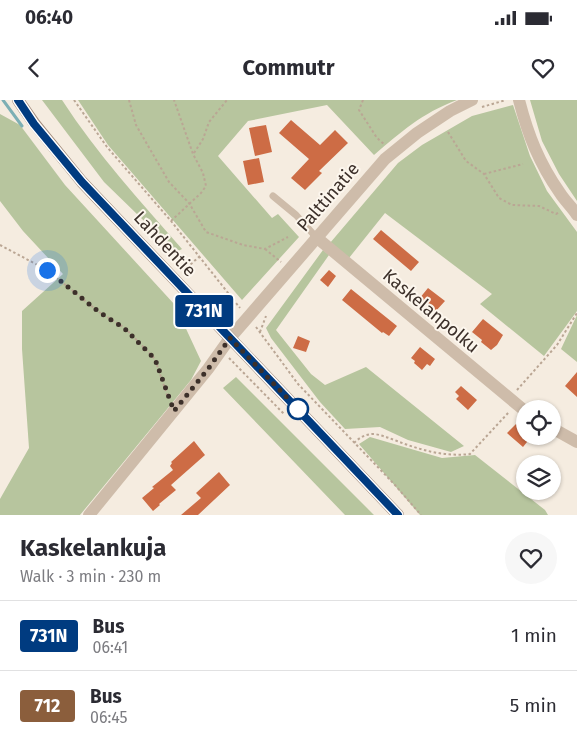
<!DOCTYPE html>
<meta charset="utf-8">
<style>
:root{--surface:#fff;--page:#f7f7f7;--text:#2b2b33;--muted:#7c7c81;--line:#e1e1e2}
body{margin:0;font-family:"Fira Sans",sans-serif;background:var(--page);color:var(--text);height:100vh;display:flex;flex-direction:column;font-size:19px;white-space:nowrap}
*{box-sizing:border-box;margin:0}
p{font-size:16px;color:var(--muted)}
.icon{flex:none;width:28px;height:28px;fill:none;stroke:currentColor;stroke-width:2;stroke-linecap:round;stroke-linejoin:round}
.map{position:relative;height:415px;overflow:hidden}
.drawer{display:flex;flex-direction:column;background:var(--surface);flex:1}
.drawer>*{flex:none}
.badge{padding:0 10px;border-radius:4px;font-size:18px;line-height:32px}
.buttons{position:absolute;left:516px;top:300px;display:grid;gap:10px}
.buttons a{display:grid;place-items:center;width:45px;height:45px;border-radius:50%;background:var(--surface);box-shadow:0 1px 4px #0004;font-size:25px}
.you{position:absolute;width:25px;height:25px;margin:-12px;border:4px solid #fff;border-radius:50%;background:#1a73e8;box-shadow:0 0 0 8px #1a73e833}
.map>.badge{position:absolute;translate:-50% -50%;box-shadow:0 0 0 2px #fff}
.round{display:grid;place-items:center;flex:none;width:52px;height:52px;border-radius:26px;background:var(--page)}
.summary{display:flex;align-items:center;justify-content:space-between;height:85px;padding:0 20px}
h1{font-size:24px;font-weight:700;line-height:38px}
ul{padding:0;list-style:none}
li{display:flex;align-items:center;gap:15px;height:70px;padding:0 20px;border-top:1px solid var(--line)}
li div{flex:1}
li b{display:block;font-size:19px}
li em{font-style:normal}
li .badge{min-width:55px;font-weight:700;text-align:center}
.status{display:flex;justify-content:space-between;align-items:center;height:35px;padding:0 25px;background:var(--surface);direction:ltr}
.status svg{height:14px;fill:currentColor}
header{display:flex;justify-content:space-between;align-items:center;height:65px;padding:0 20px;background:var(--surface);font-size:22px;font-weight:700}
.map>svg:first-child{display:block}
.green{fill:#b7c59e}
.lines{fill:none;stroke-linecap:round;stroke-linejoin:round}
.stream{stroke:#7dafb4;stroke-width:3}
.building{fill:#cd6c45}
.path{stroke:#baa694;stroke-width:2;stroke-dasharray:2.5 2.5;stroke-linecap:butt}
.service{stroke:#cebcaa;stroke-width:7}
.minor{stroke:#cebcaa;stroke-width:12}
.tertiary{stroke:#cebcaa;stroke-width:12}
.secondary{stroke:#a28b7b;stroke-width:12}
.line-casing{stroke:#fff;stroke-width:11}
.line{stroke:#003b80;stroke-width:8}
.walk{stroke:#3c302a;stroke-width:5;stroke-dasharray:0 9}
.stop-dot{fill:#fff;stroke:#003b80;stroke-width:2.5}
.labels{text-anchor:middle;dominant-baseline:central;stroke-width:4;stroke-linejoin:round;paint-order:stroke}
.street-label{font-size:18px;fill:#3c302a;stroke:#fcf6ed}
</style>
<div class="status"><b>06:40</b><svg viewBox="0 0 49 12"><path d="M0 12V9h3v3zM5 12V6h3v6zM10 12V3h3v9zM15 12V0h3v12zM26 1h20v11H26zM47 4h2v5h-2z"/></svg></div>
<header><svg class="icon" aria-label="back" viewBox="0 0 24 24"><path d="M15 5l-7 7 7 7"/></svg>Commutr<svg class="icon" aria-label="heart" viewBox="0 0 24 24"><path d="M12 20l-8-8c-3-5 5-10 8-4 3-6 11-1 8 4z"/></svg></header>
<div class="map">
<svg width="577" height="415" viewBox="0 0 577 415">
<rect width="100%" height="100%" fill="#f5ece0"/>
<path class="green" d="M 42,0 L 62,0 C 97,54 140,101 182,149 L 176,152 L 104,82 Z
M 78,0 L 457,0 C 422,13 401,32 374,55 L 327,5 L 248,21 L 218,56 L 272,118 L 278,114 L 299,137 L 242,200 L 108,45 Z
M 530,0 L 577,0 L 577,101 L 559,74 L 542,41 Z
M 513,5 L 530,56 L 547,91 L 577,132 L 577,211 L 544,256 L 480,204 L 492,194 L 385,113 L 349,158 L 330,143 L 398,63 L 422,45 L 472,16 Z
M 0,14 L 20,25 L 65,85 L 175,205 L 201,261 L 191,280 L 80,415 L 0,415 L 0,399 L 29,348 L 22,249 L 22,211 L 63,174 L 23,131 L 0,101 Z
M 323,150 L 329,155 L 276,230 L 311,274 L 325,285 L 366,267 L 464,346 L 451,352 L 408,340 L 380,327 L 345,329 L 320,302 L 271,238 L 266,228 Z
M 577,215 L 577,262 L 561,249 Z
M 236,277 L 374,415 L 345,415 L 223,288 Z
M 370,337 L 442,358 L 475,355 L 545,410 L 548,415 L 420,415 L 359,344 Z"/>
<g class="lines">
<path class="stream" d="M 3,0 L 22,26"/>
</g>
<path class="building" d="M 291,20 L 320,45 L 335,30 L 348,43 L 319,71 L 322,73 L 305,90 L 291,78 L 309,59 L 279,33 Z
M 266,25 L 272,52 L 255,56 L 249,28 Z
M 259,58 L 264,82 L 248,85 L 243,61 Z
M 381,130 L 419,162 L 411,171 L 373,139 Z
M 329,170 L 336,176 L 328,187 L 320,180 Z
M 428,188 L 445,201 L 435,212 L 419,199 Z
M 351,189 L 397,226 L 389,236 L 383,232 L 382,233 L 342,200 Z
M 483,219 L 503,235 L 497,245 L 491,250 L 481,242 L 482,240 L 472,232 Z
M 298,236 L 310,241 L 306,252 L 293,248 Z
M 420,247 L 435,259 L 430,266 L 427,264 L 422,270 L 414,263 L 415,261 L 411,258 Z
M 577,272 L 577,297 L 565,286 Z
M 461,286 L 477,300 L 468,310 L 456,299 L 459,296 L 455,292 Z
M 516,324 L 525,332 L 525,336 L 531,337 L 523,347 L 507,333 Z
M 194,341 L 205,355 L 171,385 L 176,390 L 159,404 L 160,405 L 153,411 L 142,398 L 154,388 L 152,387 L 173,370 L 170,366 L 172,363 L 171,362 Z
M 219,372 L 230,385 L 198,415 L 181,415 L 201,398 L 196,393 Z"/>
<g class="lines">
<path class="path" d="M 74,0 L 107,47 L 171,121 L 240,208
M 129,0 L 136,25 L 169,82 L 189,103 L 206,132 L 243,145 L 265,149 L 288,137
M 363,0 L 359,10 L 377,38 L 385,45
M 482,7 L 506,0
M 448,32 L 466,61 L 484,74 L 499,98 L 512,105 L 539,106 L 556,114 L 560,112
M 194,53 L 203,39 L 209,22 L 227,0
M 484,74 L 523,64
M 171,121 L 201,93 L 206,86 L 203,73 L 193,54 L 174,0
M 0,145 L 47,170 L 99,212 L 125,228 L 155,259 L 168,298
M 265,149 L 281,162
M 183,171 L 200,156
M 256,227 L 298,284 L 395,385 L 421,415
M 260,232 L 266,216
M 229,258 L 285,315
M 517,290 L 557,245 L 577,213
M 354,343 C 360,337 366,334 374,334 C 382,335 389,338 397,341 C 420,350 445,357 470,354 L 509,312"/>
<path class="service" d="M 273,96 L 296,115 L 316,137"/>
<path class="minor" d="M 519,0 C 528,35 539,63 560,93 C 565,101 572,107 577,115
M 316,137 L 525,311
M 552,328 L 577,342
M 89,415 L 208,269 L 230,238"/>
<path class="tertiary" d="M 230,238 L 385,59 L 417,33 L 450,11 L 472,0"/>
<path class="secondary" d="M 18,0 L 34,23 L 82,82 L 398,415"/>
</g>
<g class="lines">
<defs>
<path id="line" d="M 18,0 L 34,24 L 82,82 L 398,415"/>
</defs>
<use href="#line" class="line-casing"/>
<use href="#line" class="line"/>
<path class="walk" d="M 47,170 L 99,212 L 124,228 L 155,259 L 174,311 L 208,269 L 230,238 L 298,309"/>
</g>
<circle class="stop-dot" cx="298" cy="309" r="10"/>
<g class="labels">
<g class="street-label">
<text transform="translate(328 97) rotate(-49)">Palttinatie</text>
<text transform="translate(165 144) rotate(47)">Lahdentie</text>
<text transform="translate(431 211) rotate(40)">Kaskelanpolku</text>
</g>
</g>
</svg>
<div class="buttons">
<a><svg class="icon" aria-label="locate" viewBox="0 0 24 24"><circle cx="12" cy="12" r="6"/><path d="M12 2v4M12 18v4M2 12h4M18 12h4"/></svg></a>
<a><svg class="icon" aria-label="layers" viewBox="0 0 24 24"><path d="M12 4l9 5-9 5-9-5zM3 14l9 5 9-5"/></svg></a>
</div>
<div class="you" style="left:47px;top:170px"></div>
<b class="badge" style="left:204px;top:211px;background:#003b80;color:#fff">731N</b>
</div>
<section class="drawer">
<div class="summary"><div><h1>Kaskelankuja</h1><p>Walk · 3 min · 230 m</p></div><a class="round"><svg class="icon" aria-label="heart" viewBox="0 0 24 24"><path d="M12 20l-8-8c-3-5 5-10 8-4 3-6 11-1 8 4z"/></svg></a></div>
<ul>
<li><span class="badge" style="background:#003b80;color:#fff">731N</span><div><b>Bus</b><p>06:41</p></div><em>1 min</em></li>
<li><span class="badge" style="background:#8b5e3c;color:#fff">712</span><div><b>Bus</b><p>06:45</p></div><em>5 min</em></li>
</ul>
</section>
